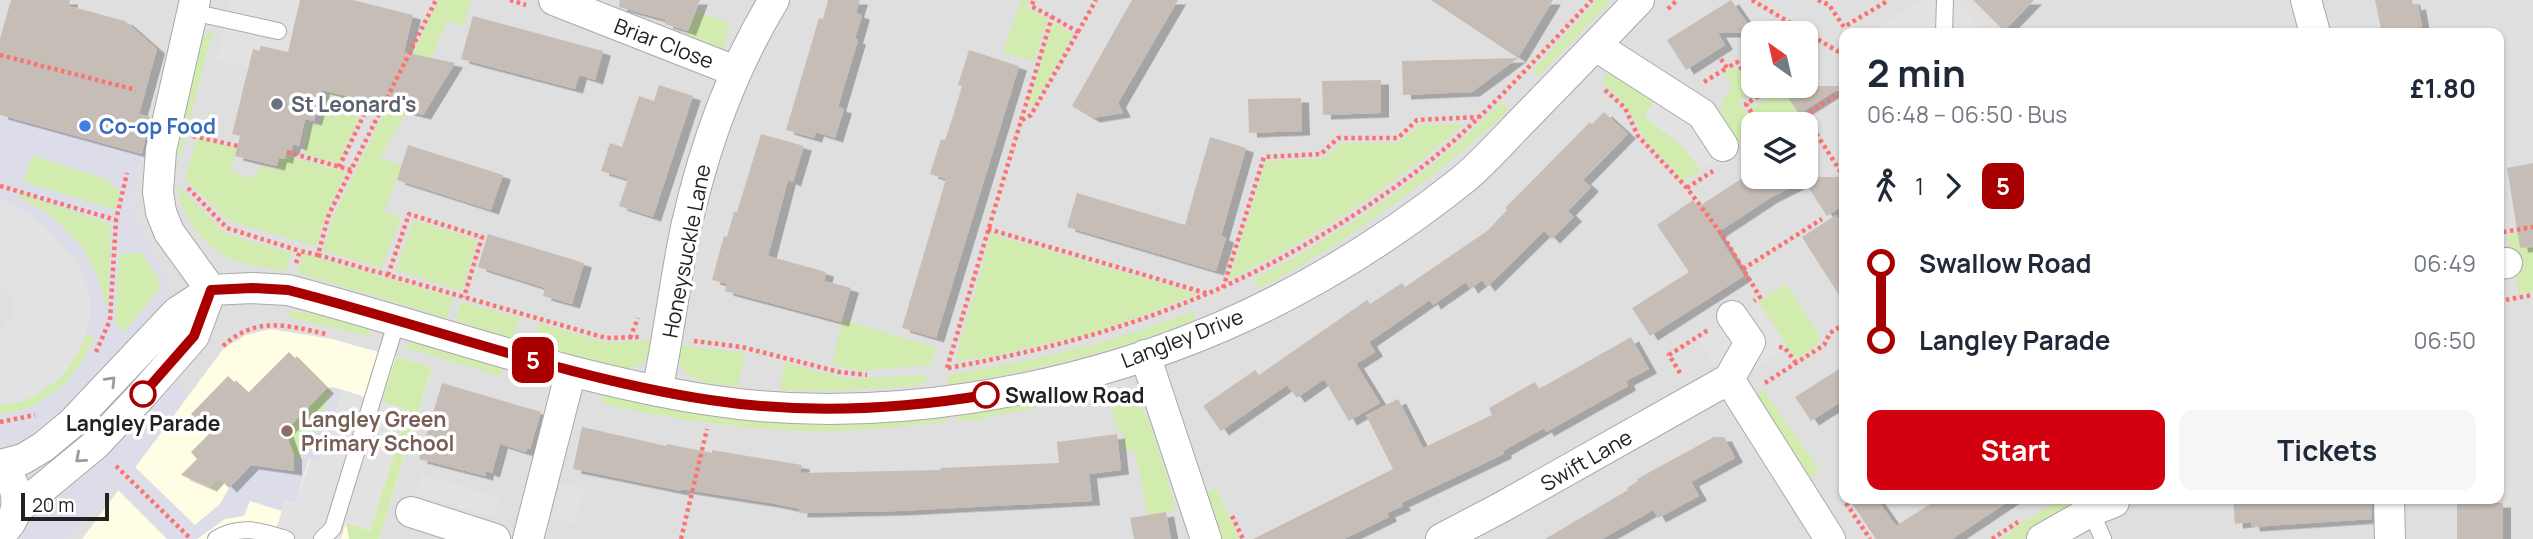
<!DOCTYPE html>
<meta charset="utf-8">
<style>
:root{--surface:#fff;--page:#f6f6f7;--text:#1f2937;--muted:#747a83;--accent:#d30010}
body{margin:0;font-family:Manrope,sans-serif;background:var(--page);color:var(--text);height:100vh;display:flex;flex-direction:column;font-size:26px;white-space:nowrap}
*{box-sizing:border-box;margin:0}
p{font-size:23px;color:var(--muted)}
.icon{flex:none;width:38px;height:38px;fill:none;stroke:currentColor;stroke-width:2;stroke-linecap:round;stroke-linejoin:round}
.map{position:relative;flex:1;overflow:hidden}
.panel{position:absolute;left:1839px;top:28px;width:665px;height:476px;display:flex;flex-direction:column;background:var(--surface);border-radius:14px;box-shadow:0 2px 5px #0004}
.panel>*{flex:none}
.badge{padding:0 14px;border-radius:10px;font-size:24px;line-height:46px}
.needle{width:46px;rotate:326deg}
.buttons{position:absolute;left:1741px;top:21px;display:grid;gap:14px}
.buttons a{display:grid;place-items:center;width:77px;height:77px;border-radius:14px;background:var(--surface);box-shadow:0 2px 5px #0004;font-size:35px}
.scale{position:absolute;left:21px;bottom:18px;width:88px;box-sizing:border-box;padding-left:7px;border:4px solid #222;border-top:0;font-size:19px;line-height:24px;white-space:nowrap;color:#222;-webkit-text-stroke:5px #fff;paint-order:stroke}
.map>.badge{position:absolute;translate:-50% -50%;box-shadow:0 0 0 4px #fff}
.legs{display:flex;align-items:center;gap:10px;height:77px;padding:0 28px;font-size:23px}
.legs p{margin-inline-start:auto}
.head{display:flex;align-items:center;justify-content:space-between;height:119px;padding:0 28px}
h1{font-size:38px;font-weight:700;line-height:52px}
.cta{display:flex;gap:14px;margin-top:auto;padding:14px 28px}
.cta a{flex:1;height:80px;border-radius:14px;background:var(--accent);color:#fff;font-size:28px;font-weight:700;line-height:80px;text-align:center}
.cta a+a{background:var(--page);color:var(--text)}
ul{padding:0 28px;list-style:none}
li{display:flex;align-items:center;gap:24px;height:77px;font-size:26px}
li i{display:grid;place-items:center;width:10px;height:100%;margin:0 9px;background:currentColor}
li i::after{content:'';width:18px;height:18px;margin:-9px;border:5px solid;border-radius:50%;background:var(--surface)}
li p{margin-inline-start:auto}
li:first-child i{background:linear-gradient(#0000 50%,currentColor 0)}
li:last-child i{background:linear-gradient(currentColor 50%,#0000 0)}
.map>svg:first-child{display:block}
.residential{fill:#e0dfdf;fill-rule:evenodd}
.education{fill:#fffde4}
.grass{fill:#d1ecae}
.parking{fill:#e2e2e2}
.plaza{fill:#dcdde8;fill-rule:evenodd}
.building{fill:#c7bdb7;filter:url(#shadow)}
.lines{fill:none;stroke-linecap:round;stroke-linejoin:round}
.service-casing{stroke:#a9a9a9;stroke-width:18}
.minor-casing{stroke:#a9a9a9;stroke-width:32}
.path{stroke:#fd726e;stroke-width:4.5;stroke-dasharray:3.5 3.5;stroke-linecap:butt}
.service{stroke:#fff;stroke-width:16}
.minor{stroke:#fff;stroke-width:30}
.oneway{stroke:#9c9c9c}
.line-1-casing{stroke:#fff;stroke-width:16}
.line-1{stroke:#a80000;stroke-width:10}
.worship-dot{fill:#6b7280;stroke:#fff;stroke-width:2.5}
.shop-dot{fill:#3f7fe0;stroke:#fff;stroke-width:2.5}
.stop-1-dot{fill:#fff;stroke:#a80000;stroke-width:3.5}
.education-dot{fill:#8d6e63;stroke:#fff;stroke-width:2.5}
.labels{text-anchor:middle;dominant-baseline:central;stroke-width:7;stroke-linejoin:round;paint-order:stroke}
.street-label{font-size:21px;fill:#222;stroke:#fff}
.worship-label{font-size:21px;font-weight:bold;fill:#5b616d;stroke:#fff;text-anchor:start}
.shop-label{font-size:21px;font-weight:bold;fill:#366cbe;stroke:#fff;text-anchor:start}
.stop-label{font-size:21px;font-weight:bold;fill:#222;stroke:#fff;text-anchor:start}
.education-label{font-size:21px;font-weight:bold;fill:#785e54;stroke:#fff;text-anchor:start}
</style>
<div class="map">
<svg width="2533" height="539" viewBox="0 0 2533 539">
<defs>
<filter id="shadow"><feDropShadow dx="8" dy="4.5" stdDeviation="0" flood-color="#0004"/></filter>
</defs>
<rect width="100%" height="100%" fill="#f2eee8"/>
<path class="residential" d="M 0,0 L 2533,0 L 2533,539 L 0,539 ZM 1754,33 L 1806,33 L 1806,86 L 1754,86 ZM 1844,33 L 2499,33 L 2499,499 L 1844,499 ZM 1754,124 L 1806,124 L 1806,177 L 1754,177 Z"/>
<path class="education" d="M 271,329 L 332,339 L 432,367 L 379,539 L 82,539 L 224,348 L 246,335 Z"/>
<path class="grass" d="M 439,0 L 471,0 L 464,25 L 446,21 L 417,96 L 380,157 L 402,166 L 384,212 L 401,218 L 381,268 L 323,250 L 334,215 Z
M 1021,0 L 1029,0 L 1026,7 L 1048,19 L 1034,61 L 1003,52 Z
M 1598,0 L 1611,0 L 1539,76 L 1532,71 Z
M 696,12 L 730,23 L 723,50 L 721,51 L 686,37 Z
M 1053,22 L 1073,35 L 1033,106 L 1028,105 Z
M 213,30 L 180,157 L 177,155 L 201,39 Z
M 1736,66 L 1753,91 L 1739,101 L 1754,124 L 1753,139 L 1738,149 C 1727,129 1710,105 1733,87 L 1724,74 Z
M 1610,72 L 1653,99 L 1653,103 L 1644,117 L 1683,147 L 1701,170 L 1688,179 L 1683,180 L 1645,139 L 1628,108 L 1604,83 L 1603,80 Z
M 1783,89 L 1799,114 L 1783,124 L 1761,124 L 1751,109 Z
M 331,92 L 367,101 L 338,163 L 304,153 L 310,123 L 319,126 Z
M 1502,101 L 1508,111 C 1432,179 1351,240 1260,288 L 1253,280 C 1344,232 1430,176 1502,101 Z
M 1464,124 C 1393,187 1315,237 1229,280 L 1266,161 L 1316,159 L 1325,157 L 1341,143 L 1394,143 L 1402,140 L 1420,125 Z
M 197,139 L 237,149 L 230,172 L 256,178 L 260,166 L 276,170 L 279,158 L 285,159 L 286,156 L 346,172 L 327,212 L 316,246 L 230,221 L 185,179 Z
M 32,155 L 98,175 L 108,180 L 120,192 L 115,211 L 24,182 Z
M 177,186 L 226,234 L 292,253 L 286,271 C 267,267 244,266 227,257 C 200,243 182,215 177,186 Z
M 19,193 L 112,224 L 108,305 L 105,304 C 91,247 67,223 16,196 Z
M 414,220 L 477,240 L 462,291 L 396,270 Z
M 2533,230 L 2533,291 L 2519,294 L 2508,235 Z
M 991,234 L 1199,294 L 1099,331 L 999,355 L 955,361 Z
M 141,252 L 159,279 L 160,290 L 126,331 L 115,323 L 119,254 Z
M 303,254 L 453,297 L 447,318 L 298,273 Z
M 1786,284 L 1820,336 L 1817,345 L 1796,359 L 1758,302 Z
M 461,302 L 519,318 L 512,339 L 455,320 Z
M 289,311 C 314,314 359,313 373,337 L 291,318 Z
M 1193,311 L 1194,320 C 1114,352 1033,372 948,385 L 948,375 C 1032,361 1114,343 1193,311 Z
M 842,320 L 935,347 L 932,362 L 928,365 L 860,371 L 832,364 Z
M 540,323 L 606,343 L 656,340 L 648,359 L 640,365 L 621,370 L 534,345 Z
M 87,333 L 94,337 C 86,369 36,421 0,412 L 0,405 C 46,399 70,374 87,333 Z
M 414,340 L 503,365 L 500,376 L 403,347 Z
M 679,345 L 745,353 L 738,386 C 710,384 674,384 679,345 Z
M 396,357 L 432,367 L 379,539 L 349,539 L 346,523 L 370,530 L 408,410 L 381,402 Z
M 784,363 L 848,379 L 927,375 L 927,381 L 917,386 L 827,391 L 780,390 Z
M 332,387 L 307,452 L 301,458 L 294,456 L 288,439 L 283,433 L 326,389 Z
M 1763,389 L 1820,471 L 1808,478 L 1755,395 Z
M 1058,392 L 1063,400 L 1062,402 L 976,420 L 957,420 L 955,412 Z
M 604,395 L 687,411 L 947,412 L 948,422 C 902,427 855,432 809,431 C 739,429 670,419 602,404 Z
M 1132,396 C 1149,403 1170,489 1176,510 L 1148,515 L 1135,450 L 1124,451 L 1122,429 L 1116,428 L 1111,404 L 1112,401 Z
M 1216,488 L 1239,539 L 1216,539 L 1206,494 Z
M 2062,499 L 2090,499 L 2023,539 L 2001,539 L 2023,522 Z"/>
<path class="parking" d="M 231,0 L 300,0 L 287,52 L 261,46 L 259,51 L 253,50 L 248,68 L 216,60 Z
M 1920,0 L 1958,0 L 1984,33 L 1871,33 Z
M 1656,99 L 1725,125 L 1738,149 L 1701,170 L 1683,147 L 1644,116 Z
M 0,198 L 29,214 L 43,224 L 75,259 L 87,286 L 91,312 L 87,332 L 79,351 L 63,376 L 36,395 L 21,402 L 0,405 L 0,329 L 12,318 L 14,305 L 9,293 L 0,283 Z
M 1758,302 L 1788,347 L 1729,385 L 1699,340 Z
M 343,390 L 408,410 L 370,530 L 346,523 L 341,539 L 273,539 L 285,501 L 295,504 L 310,459 L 320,462 Z
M 422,474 L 500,498 L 493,518 L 416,494 Z
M 561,483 L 584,489 L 575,523 L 552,517 Z"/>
<path class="plaza" d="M 0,115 L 142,154 L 130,202 L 132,210 L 171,286 L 169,297 L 158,310 L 99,370 L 73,407 L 23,444 L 14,446 L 0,444 L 0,412 L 7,414 L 33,406 L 63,386 L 84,359 L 94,337 L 87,333 L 91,312 L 90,299 L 82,272 L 75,259 L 43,224 L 29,214 L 0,198 ZM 32,155 L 108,180 L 120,192 L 115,210 L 24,182 ZM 19,193 L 111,224 L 108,304 L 105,304 L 98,278 L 85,251 L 67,231 L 46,212 L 17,196 ZM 141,252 L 159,279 L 159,290 L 125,331 L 115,323 L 119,254 Z
M 171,377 L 189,394 L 135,467 L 195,525 L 220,504 L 229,488 L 251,465 L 292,470 L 294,456 L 301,458 L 307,452 L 332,387 L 343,390 L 320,462 L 309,459 L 295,504 L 285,501 L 282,511 L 250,501 L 244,516 L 225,519 L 197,539 L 167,539 L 118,490 L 111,491 L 65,539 L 18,539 L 39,506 Z"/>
<path class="building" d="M 11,0 L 70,0 L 69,6 L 125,21 L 157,49 L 139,114 L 150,117 L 142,154 L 0,115 L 0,39 Z
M 300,0 L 353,0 L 413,15 L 404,52 L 455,63 L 423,115 L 322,90 L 314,121 L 305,119 L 299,146 L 293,144 L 291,151 L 287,150 L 285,159 L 279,158 L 277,166 L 235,156 L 240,136 L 232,134 L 253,49 L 259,51 L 261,46 L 288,52 Z
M 620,0 L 700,0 L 688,31 L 665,24 L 666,20 L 619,7 Z
M 828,0 L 860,0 L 856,13 L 862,15 L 855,39 L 858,40 L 838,107 L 844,109 L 835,138 L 816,132 L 814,138 L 786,130 L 819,18 L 823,19 Z
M 1132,0 L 1178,0 L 1118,103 L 1123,113 L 1092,118 L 1072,106 Z
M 1431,0 L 1553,0 L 1518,58 Z
M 1731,0 L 1754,33 L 1718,33 L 1725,45 L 1686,70 L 1667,40 Z
M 1973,0 L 2034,0 L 2004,31 Z
M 2375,0 L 2412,0 L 2413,6 L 2418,5 L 2423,33 L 2382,33 Z
M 473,16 L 603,51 L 595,80 L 579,75 L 575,89 L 461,59 Z
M 969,50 L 1019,66 L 936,338 L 902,328 L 946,179 L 930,174 L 941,139 L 945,140 L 954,113 L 962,86 L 958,85 Z
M 1518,58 L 1472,92 L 1403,95 L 1402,61 Z
M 1381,80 L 1381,113 L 1323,115 L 1322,81 Z
M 659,85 L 693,96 L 653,217 L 619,206 L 628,179 L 601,171 L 610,143 L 622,147 L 639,96 L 654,101 Z
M 1780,86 L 1843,86 L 1799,114 Z
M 1301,98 L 1302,131 L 1249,133 L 1248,99 Z
M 1604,112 L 1628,134 L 1583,180 L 1591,187 L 1568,211 L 1574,217 L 1552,239 L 1544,231 L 1487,287 L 1482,280 L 1470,289 L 1466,282 L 1433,305 L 1430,300 L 1369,342 L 1375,352 L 1356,364 L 1380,403 L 1349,421 L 1324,379 L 1297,398 L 1287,385 L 1221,431 L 1203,406 L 1255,370 L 1259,375 L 1367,300 L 1370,304 L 1402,283 L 1405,287 L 1487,231 L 1507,210 L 1505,208 L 1522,191 L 1590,122 L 1592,124 Z
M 761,134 L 804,146 L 793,182 L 788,180 L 768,256 L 826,272 L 824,281 L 851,288 L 841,322 L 725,291 L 727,284 L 712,280 L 724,236 L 727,237 L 734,212 L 737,212 Z
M 1210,137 L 1246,148 L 1221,236 L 1226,238 L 1216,271 L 1067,227 L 1077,193 L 1185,225 Z
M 408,145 L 503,175 L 491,210 L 397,180 Z
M 2533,163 L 2533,247 L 2520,248 L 2507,168 Z
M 1744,177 L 1844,177 L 1844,205 L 1827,216 L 1804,181 L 1770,198 L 1717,233 L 1744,276 L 1650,336 L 1632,308 L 1689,272 L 1657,225 L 1693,200 L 1698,207 Z
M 1836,215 L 1844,228 L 1844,303 L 1802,237 Z
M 488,234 L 584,263 L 572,304 L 543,296 L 545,288 L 478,267 Z
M 1631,337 L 1649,369 L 1626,381 L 1628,386 L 1546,432 L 1544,428 L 1503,451 L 1504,454 L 1401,503 L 1403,506 L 1387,513 L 1389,517 L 1344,539 L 1253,539 L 1393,469 L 1366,415 L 1398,399 L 1423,448 L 1492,415 L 1489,408 L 1535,382 L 1539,389 Z
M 289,352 L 326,389 L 285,431 L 294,456 L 294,471 L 251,465 L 229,488 L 218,477 L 209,487 L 181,475 L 197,459 L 191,452 L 210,433 L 191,414 L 228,376 L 247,394 Z
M 1844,366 L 1844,400 L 1811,421 L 1795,397 Z
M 442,383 L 541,412 L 530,449 L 527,448 L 526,452 L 500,444 L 492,473 L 486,471 L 485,476 L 419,459 Z
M 582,427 L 666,446 L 667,444 L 712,453 L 712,450 L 802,465 L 800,473 L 941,470 L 940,468 L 1059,463 L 1057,442 L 1117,434 L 1121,470 L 1089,474 L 1092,501 L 898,511 L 799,513 L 800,509 L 771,503 L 681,489 L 681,491 L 573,469 Z
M 1714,437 L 1724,437 L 1735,458 L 1691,482 L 1699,496 L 1658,518 L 1653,510 L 1602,539 L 1545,539 L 1628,490 L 1627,488 L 1638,481 L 1637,479 Z
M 1849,499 L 1877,499 L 1896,526 L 1938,499 L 2012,499 L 1952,539 L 1876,539 Z
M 2233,499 L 2372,499 L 2372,519 L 2252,527 L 2251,522 L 2235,524 Z
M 2457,499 L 2492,499 L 2492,503 L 2503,503 L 2503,539 L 2457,539 Z
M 1166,512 L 1171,539 L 1134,539 L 1130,518 Z"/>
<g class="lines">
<defs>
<path id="service" d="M 192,12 L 278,31
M 1944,33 L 1945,0
M 2091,511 L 2103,539
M 216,539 C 240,524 261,531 286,539
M 322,539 L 333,528 L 397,320"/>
<path id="minor" d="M 195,0 L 161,150 L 158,192 L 161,212 L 169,232 L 211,290
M 554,0 L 735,71
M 2306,0 L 2315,33
M 1596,46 L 1702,114 L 1723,146
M 2499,264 L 2507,263
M 1145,355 L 1206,539
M 1729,379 L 1750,342 L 1732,316
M 657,391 C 669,335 675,278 687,223 C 705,144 732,69 774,0
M 0,465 L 23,459 L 43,447 L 72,423 L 177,312 L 211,290 L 252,288 L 288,290 C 428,327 566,378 709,400 C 877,426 1068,393 1223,326 C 1308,289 1388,239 1460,182 C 1483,164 1503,140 1524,119 C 1563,79 1601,40 1639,0
M 0,466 C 21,486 23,515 0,534
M 2389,499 L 2390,539
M 16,510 L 95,445 L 143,394 L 194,336 L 211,290
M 411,512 L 495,539
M 528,539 L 571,371
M 1441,539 L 1502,507 L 1729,379 L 1830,539
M 2042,539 L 2091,511 L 2114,502"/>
</defs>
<use href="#service" class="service-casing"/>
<use href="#minor" class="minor-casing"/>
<path class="path" d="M 510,0 L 526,5
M 1752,0 L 1844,55
M 1818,0 L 1829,5 L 1844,27 L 1889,0
M 1668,9 L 1677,0
M 1078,32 L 1096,0
M 0,55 L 136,90
M 1721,59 L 1727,68 L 1737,62 L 1759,95
M 1704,82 L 1727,68
M 1605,90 L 1625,108 L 1638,136 L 1687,188 L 1723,236 L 1760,297 L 1754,301
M 1805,116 L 1844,177
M 1022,120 L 1031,115 L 1078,32 L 1052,17
M 1759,124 L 1746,104 L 1771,88
M 1792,124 L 1844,90
M 193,136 L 238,146
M 287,152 L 351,170
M 339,167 L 370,102
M 0,186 L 116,220 L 127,173
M 188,188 L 227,228 L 300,251
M 1687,188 L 1713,171
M 988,229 L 1209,294
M 2503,232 L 2533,227
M 318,255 L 606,338 L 640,337
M 296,263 L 300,251 L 318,255 L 329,214 L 436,0
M 1743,269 L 1822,219
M 388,275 L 409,214 L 482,237 L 464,297
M 1223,288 L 1264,157 L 1321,154 L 1338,138 L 1398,138 L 1417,120 L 1478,117
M 2499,301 L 2533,295
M 630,338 L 638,318
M 694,341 L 742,347 L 839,372 L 867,375
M 223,346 C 256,316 286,325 326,334
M 1779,347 L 1785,348 L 1796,363
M 96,352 L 110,320 L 116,220
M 947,368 L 1052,17 L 1031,6 L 1034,0
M 948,368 C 1102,340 1225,299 1357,213 C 1392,190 1427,165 1458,137 C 1505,94 1548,46 1592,0
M 1680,373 L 1669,355 L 1708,330
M 1765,383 L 1824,345 L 1830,333 L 1844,324
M 0,422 L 35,415
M 116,466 L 191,539
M 1846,503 L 1870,539
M 1232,516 L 1243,539
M 681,539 L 707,429
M 1992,539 L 2018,522"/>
<use href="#service" class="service"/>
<use href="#minor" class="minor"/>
</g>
<defs><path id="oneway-chevron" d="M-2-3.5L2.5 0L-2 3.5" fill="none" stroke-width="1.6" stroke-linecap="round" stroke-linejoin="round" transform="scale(1.75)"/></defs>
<g class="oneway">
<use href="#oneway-chevron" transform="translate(111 381) rotate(-46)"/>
<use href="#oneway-chevron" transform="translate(80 458) rotate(139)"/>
</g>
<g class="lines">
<defs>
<path id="line-1" d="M 143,394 L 194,336 L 211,290 L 252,288 L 288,290 C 429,326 566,378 710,400 C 801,414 895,410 986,395"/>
</defs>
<use href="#line-1" class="line-1-casing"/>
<use href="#line-1" class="line-1"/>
</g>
<circle class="worship-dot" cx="277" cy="104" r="7"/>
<circle class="shop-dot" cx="85" cy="126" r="7"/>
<g class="stop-1-dot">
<circle cx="143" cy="394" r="12"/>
<circle cx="986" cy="395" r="12"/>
</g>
<circle class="education-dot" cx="287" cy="431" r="7"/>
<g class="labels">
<g class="street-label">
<text transform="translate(664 43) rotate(21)">Briar Close</text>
<text transform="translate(686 251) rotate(-79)">Honeysuckle Lane</text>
<text transform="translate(1182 338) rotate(-21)">Langley Drive</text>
<text transform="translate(1586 460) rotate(-30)">Swift Lane</text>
</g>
<g class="worship-label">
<text x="291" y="104">St Leonard's</text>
</g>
<g class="shop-label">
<text x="99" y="126">Co-op Food</text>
</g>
<g class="stop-label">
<text x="1005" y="395">Swallow Road</text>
<text x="143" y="423" text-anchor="middle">Langley Parade</text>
</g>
<g class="education-label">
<text x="301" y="419">Langley Green<tspan x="301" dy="24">Primary School</tspan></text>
</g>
</g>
</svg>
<div class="buttons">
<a><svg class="needle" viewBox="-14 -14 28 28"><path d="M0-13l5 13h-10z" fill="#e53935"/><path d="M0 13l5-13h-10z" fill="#747a83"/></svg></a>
<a><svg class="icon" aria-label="layers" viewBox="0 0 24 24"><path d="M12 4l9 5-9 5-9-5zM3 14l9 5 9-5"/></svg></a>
</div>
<div class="scale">20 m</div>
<b class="badge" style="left:533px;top:360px;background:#a80000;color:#fff">5</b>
<section class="panel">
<div class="head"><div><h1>2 min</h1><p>06:48 – 06:50 · Bus</p></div><b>£1.80</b></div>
<div class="legs"><svg class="icon" aria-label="walk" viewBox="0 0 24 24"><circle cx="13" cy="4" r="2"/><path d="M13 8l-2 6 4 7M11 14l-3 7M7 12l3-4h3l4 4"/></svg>1<svg class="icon" aria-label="forward" viewBox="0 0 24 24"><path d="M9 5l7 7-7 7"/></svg><b class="badge" style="background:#a80000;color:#fff">5</b></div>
<ul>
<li><i style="color:#a80000"></i><b>Swallow Road</b><p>06:49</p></li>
<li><i style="color:#a80000"></i><b>Langley Parade</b><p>06:50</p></li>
</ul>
<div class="cta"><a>Start</a><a>Tickets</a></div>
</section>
</div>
